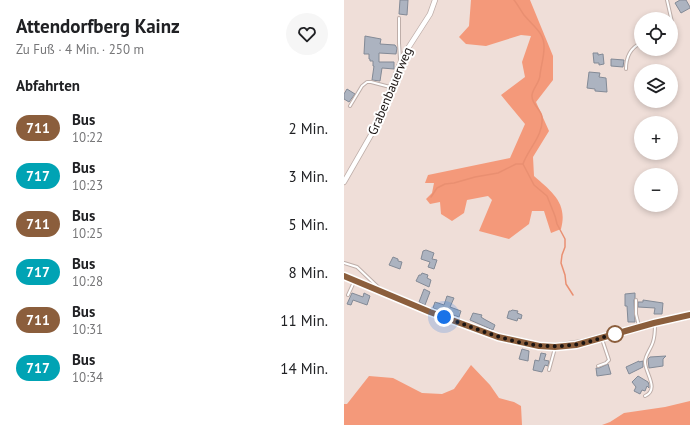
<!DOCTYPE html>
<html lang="de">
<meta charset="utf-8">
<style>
:root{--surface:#fff;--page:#f6f6f6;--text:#202124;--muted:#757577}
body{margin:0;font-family:"PT Sans",sans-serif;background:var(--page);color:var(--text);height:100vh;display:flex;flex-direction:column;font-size:15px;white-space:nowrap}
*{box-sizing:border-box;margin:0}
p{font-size:13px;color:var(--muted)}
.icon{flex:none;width:22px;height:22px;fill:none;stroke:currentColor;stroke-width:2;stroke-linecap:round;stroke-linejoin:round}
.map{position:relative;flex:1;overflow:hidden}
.drawer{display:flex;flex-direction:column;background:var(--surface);width:344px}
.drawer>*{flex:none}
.badge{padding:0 8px;border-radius:13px;font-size:14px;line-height:26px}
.buttons{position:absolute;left:290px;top:12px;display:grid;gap:8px}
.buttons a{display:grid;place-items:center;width:44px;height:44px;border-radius:50%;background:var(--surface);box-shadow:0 2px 6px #0003;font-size:20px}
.you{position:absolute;width:20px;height:20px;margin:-10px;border:3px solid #fff;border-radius:50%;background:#1a73e8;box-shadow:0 0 0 6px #1a73e833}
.map>.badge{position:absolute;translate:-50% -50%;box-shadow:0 0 0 2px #fff}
h2{padding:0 16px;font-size:15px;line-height:36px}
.round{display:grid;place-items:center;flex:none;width:42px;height:42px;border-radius:21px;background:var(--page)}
.headline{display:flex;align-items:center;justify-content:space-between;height:68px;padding:0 16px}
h1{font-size:19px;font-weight:700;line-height:30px}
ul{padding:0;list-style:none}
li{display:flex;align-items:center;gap:12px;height:48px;padding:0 16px}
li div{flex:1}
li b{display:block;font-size:15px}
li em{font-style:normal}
li .badge{min-width:44px;font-weight:700;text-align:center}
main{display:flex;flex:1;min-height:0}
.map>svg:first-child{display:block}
.forest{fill:#f4997a}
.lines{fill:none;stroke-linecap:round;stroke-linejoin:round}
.stream{stroke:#e98f71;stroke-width:1.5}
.building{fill:#acb3c0;stroke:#838a96}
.lane-casing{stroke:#beaea9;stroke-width:4}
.street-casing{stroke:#beaea9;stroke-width:6}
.secondary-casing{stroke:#beaea9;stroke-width:8}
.lane{stroke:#fff;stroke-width:2}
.street{stroke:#fff;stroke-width:4.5}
.secondary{stroke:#fff;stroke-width:6}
.line-casing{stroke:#fff;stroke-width:9}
.line{stroke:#8b5e3c;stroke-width:6}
.walk{stroke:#1a1412;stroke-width:4;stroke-dasharray:0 7.2}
.stop-dot{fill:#fff;stroke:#8b5e3c;stroke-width:2}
.labels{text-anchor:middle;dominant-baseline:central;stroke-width:4;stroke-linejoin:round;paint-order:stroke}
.street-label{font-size:13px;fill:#1a1412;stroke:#fff}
</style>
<main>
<section class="drawer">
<div class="headline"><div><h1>Attendorfberg Kainz</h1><p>Zu Fuß · 4 Min. · 250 m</p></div><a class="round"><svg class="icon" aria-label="heart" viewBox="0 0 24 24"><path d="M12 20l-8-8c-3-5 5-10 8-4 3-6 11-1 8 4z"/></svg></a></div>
<h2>Abfahrten</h2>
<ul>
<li><span class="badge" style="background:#8b5e3c;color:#fff">711</span><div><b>Bus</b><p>10:22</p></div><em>2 Min.</em></li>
<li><span class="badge" style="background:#00a3b4;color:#fff">717</span><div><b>Bus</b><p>10:23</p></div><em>3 Min.</em></li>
<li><span class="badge" style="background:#8b5e3c;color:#fff">711</span><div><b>Bus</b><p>10:25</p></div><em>5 Min.</em></li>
<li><span class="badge" style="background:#00a3b4;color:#fff">717</span><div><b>Bus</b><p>10:28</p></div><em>8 Min.</em></li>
<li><span class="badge" style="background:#8b5e3c;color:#fff">711</span><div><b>Bus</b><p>10:31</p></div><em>11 Min.</em></li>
<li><span class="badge" style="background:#00a3b4;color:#fff">717</span><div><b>Bus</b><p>10:34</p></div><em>14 Min.</em></li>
</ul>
</section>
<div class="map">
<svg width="346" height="425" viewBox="0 0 346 425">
<rect width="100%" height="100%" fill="#efded8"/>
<path class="forest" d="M 127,0 L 186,0 L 209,56 L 209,80 L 192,102 L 205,131 L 189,157 L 190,176 C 208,192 224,203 217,229 L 207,233 L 200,211 L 188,211 L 185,224 L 165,239 L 135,231 L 148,200 L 144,196 L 123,200 L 120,213 L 108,221 L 97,214 L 96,202 L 86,204 L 82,199 L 88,193 L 90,183 L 81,183 L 84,175 L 166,158 L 181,124 L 157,95 L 181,77 L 178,62 L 187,36 L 177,35 L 142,46 L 122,44 L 115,37 L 125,26 Z
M 127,365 L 146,385 L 155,398 L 170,402 L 177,406 L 178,425 L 0,425 L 0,404 L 3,404 L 25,376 L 49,378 L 78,393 L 98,394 L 110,389 Z
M 346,401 L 346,425 L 258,425 L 266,422 L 280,413 L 321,407 Z"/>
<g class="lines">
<path class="stream" d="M 170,0 C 174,5 177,11 180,15 C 189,26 201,33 200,48 C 200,57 197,66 196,75 C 196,82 189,88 188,95 C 187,104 197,109 198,117 C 200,135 184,149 179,164 L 190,185 L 203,196 L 211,216 L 213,224 L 221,239 L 221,247 L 218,255 L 217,263 L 221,275 L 222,284 L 229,295
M 87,197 L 93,188 L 101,184 L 110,183 L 131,177 L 154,173 L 172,164 L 178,164"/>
</g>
<path class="building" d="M 56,0 L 64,0 L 63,15 L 55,14 Z
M 336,0 L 342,0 L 346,7 L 346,8 L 337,13 L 331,3 Z
M 21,36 L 37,39 L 36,44 L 51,45 L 53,48 L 52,54 L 35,53 L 35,62 L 50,62 L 50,69 L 38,68 L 36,81 L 28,80 L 30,66 L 29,66 L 29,61 L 26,61 L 26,59 L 25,59 L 25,54 L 20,54 Z
M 249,53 L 254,53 L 254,55 L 259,54 L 260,64 L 255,65 L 255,63 L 250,63 Z
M 267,59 L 280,60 L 279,67 L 267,66 Z
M 245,72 L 256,73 L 255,77 L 262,78 L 263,92 L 251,91 L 251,89 L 243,88 Z
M 3,89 L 11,94 L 5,102 L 0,99 L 0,94 Z
M 82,250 L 90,253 L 88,259 L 93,260 L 90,269 L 84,267 L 86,262 L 77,259 L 79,251 Z
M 49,257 L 54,259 L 54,261 L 58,262 L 56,269 L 45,265 Z
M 78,273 L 84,275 L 83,278 L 87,280 L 85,287 L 72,281 L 75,275 L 77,275 Z
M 80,289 L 86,292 L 81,305 L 75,302 Z
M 8,293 L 19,297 L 20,293 L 26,296 L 23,305 L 9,300 L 7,305 L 3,304 Z
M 291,293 L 291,298 L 290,300 L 291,322 L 284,322 L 283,306 L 281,306 L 281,294 Z
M 103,296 L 110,298 L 106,307 L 117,311 L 115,317 L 89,308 L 91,302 L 100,305 Z
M 299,300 L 319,303 L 318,314 L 310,314 L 311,308 L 294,307 L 294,302 L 299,302 Z
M 168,310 L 174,311 L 173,313 L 178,315 L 177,319 L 174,318 L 173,321 L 163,318 L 165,311 L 167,311 Z
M 129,313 L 138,315 L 137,317 L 140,319 L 151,325 L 149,330 L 126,320 Z
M 178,349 L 185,351 L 184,361 L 175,359 Z
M 197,353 L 202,354 L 200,360 L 205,361 L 204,366 L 201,365 L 198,372 L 189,370 L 191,360 L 195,361 Z
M 322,356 L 319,359 L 319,366 L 305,368 L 304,359 L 306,357 Z
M 295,361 L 295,362 L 299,361 L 299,367 L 285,374 L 282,367 Z
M 264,364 L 267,374 L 253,376 L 252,368 L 255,368 Z
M 294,376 L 304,382 L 305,385 L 305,388 L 303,386 L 301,391 L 298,390 L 296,394 L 290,391 L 292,387 L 288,382 Z"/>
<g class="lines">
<defs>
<path id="lane" d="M 323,0 L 328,22 L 327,29
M 55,18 L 55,43 L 56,59
M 282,69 C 282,57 286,48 297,43
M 6,106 L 18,86 L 23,82 L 27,82 L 46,87
M 0,263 L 13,267 L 34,287
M 4,295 L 10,282
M 292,300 L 292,314 L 295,326
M 254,366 L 262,363 L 265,360 L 258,339
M 205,370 L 211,348
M 301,396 C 316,389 301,373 301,362 C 301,355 307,349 309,342 C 311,336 311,330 311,324"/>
<path id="street" d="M 0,182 L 31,128 L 59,56 L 86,14 L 91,0"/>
<path id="secondary" d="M 0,276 L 82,310 L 154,337 L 195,346 L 211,347 L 238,343 L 310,323 L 346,315"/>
</defs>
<use href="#lane" class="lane-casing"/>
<use href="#street" class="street-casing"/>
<use href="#secondary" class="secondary-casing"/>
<use href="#lane" class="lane"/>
<use href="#street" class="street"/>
<use href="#secondary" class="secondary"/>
</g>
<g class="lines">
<defs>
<path id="line" d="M 0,276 L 86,312 L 154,337 L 195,346 L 211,347 L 232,345 L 310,323 L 346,315"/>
</defs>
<use href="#line" class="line-casing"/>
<use href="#line" class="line"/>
<path class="walk" d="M 100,317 C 141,332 182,351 227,345 C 242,344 258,337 271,334"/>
</g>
<circle class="stop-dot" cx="271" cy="334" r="8"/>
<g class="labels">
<g class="street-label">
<text transform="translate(46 91) rotate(-67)">Grabenbauerweg</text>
</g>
</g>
</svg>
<div class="buttons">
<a><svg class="icon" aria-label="locate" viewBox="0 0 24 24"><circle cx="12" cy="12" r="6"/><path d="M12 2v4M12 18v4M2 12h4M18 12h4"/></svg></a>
<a><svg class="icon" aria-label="layers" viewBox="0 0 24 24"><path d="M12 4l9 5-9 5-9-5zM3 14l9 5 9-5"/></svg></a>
<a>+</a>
<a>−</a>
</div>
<div class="you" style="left:100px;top:317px"></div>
</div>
</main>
